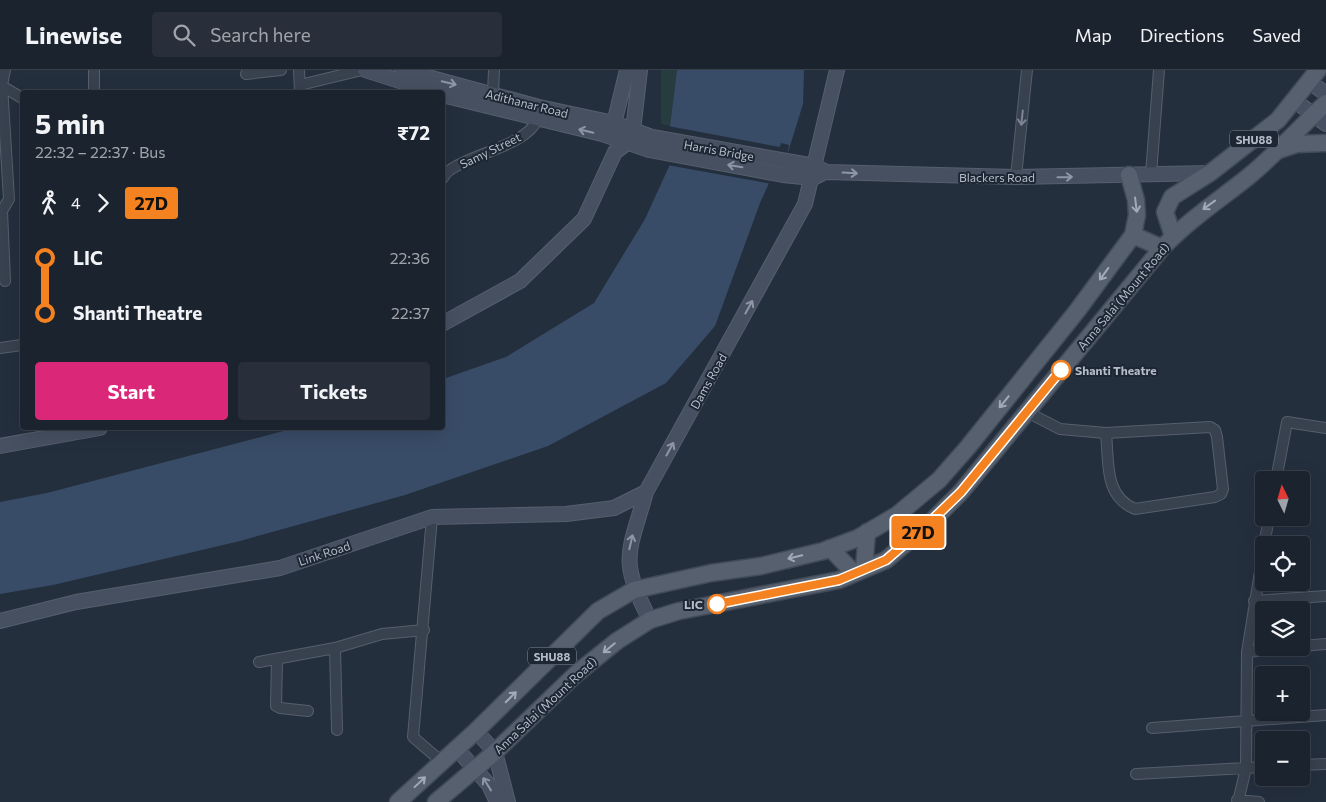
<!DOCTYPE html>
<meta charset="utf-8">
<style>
:root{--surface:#1b232e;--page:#282f3a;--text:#f1f3f6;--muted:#a0a4aa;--line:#39404a;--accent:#db2777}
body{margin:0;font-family:Commissioner,sans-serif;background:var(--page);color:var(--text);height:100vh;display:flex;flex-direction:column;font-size:19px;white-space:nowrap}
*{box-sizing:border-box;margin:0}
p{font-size:16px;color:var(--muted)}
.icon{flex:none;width:28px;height:28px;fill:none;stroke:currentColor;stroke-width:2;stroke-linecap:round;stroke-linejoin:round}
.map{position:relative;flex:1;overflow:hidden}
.side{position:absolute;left:20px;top:20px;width:425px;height:340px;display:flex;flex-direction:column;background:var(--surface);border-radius:5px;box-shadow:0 5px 20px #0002,0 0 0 1px var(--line)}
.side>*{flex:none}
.badge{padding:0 10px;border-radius:4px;font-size:18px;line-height:32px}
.needle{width:32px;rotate:355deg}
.fabs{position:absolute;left:1255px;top:401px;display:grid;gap:10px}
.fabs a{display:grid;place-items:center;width:55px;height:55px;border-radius:5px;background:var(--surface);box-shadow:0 5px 20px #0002,0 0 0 1px var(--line);font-size:25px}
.map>.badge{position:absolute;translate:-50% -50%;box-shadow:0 0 0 2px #fff}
.legs{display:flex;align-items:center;gap:8px;height:55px;padding:0 15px;font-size:16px}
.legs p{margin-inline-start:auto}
.headline{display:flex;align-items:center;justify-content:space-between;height:85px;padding:0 15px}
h1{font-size:28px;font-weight:700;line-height:38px}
.action{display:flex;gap:10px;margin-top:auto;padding:10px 15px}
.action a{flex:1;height:58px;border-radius:5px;background:var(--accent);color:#fff;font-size:20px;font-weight:700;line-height:58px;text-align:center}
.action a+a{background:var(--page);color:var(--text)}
ul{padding:0 15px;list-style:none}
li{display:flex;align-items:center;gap:18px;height:55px;font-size:19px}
li i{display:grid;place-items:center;width:8px;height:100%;margin:0 6px;background:currentColor}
li i::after{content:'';width:12px;height:12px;margin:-6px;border:4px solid;border-radius:50%;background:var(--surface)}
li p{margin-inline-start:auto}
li:first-child i{background:linear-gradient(#0000 50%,currentColor 0)}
li:last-child i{background:linear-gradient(currentColor 50%,#0000 0)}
header{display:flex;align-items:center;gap:30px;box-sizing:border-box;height:70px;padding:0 25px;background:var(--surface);border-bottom:1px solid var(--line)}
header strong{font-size:24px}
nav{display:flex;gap:28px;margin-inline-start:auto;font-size:18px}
.search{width:350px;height:45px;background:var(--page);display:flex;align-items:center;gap:12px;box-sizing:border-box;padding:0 18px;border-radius:5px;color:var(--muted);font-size:19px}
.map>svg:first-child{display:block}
.green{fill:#263c3f}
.water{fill:#394c67}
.pier{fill:#242f3e}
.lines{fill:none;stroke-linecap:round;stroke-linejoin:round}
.street-casing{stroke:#565f6c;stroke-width:12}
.secondary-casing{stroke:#565f6c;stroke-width:16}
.primary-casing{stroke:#414a57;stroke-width:19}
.street{stroke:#38414e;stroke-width:10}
.secondary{stroke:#465061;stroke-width:14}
.primary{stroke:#56606e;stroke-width:16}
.oneway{stroke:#8e96a5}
.oneway2{stroke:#7c8592}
.oneway3{stroke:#a1aab7}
.line-1-casing{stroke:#fff;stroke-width:11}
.line-1{stroke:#f58220;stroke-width:8}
.stop-1-dot{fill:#fff;stroke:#f58220;stroke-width:2.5}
.labels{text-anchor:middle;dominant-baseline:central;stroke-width:4;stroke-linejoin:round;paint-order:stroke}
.shield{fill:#1d2633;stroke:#878f9c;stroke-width:1}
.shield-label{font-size:11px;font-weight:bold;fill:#b4bcc9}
.street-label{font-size:12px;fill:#b4bcc9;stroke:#1d2633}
.stop-label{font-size:12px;font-weight:bold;fill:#b4bcc9;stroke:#1d2633;text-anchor:start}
</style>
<header>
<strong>Linewise</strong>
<div class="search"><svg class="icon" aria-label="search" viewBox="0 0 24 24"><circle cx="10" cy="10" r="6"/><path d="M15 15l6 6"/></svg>Search here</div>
<nav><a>Map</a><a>Directions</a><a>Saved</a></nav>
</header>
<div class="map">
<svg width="1326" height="732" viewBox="0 0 1326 732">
<rect width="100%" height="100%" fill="#242f3e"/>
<path class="green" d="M 661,0 L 677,0 L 670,56 L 661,54 Z"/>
<path class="water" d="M 677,0 L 804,0 L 803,34 L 785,92 L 769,113 L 760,133 L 715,256 L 666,313 L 548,376 L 405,425 L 240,471 L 53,515 L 0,524 L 0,432 L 47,423 L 295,358 L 442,358 L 443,309 L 506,287 L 594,233 L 645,149 L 672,90 L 670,56 Z"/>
<path class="pier" d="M 668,56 L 780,77 L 781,73 L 789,75 L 785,97 L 772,114 L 667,95 L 669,90 Z"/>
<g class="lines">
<defs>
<path id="street" d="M 5,0 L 2,15 L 9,129 L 2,141 L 5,211
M 299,0 L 300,22
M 246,4 L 281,0
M 0,15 L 22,28
M 300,15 L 362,0
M 94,22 L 94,0
M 493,24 L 494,0
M 1151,104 L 1159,0
M 1016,107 L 1027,0
M 442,109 C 445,106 446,102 450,100 C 471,84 527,75 537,50
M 0,278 L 22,275
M 1027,342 L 1060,359 L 1106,363 L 1210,357 L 1215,360 L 1217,367 L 1223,419 L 1221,424 L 1215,427 L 1135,439 C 1104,426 1109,393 1106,363
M 1276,410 L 1287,352 L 1326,358
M 432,447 L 413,667 L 442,692
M 1264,475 L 1269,448
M 1254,531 L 1326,526
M 1301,576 L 1326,574
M 335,578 L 337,660
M 1247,582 L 1292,578
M 277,590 L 276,636 L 280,638 L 308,641
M 259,592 L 335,578 L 382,564 L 424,560
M 1152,658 L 1326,645
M 1301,695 L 1326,694
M 1136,704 L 1264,697
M 1237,730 L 1259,732
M 1238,732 L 1246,698 L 1247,582 L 1264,477"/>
<path id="secondary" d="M 365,0 L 434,22
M 402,0 L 539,37 L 614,53 L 652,67 L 815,96 L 826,102 L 1016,107 L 1210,103
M 1310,12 L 1326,24
M 442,25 L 602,64 L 649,80 L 783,105 L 813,108 L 821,104
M 1295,31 L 1326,54
M 612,62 L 627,0
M 442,254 L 520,211 L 584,149 L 615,82 L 627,73 L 634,52 L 640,0
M 0,376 L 100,358
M 650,550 C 618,489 629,483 646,422 L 805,134 L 837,0
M 0,551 L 76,532 L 280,498 L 432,447 L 566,444 L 614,438 L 646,422
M 476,661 L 495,682 L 508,732
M 457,679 L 489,715 L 497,732"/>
<path id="primary" d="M 1279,80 L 1297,74 L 1326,73
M 1133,165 L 1162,178
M 1173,166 L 1165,142 L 1172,127 L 1210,103 L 1278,50 L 1318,0
M 830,478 L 854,503
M 864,499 L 867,462
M 398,732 L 476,661 L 598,541 L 634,520 L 711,503 L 761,496 L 823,481 L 858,468 L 897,445 L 939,410 L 968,377 L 1077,241 L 1133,165 L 1137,145 L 1136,130 L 1129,105
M 436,732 L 495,682 L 576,604 L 617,571 L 650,550 L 679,541 L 839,510 L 886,490 L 933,450 L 961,422 L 1162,178 C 1189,150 1219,130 1248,107 C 1276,84 1300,57 1326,33"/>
</defs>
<use href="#street" class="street-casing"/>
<use href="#secondary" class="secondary-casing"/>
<use href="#primary" class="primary-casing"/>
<use href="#street" class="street"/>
<use href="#secondary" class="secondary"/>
<use href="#primary" class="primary"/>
</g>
<defs><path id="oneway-shaft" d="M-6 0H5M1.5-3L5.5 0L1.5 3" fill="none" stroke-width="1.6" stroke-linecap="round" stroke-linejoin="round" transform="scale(1.25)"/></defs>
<g class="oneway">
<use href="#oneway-shaft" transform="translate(449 13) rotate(13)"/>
<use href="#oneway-shaft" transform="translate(586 61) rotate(-167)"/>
<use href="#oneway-shaft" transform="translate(735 96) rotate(-170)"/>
<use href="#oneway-shaft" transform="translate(850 103) rotate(3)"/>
<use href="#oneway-shaft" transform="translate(1065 107) rotate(-1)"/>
<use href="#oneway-shaft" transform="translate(749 237) rotate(-61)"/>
<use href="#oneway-shaft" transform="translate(670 379) rotate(-61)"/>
<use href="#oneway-shaft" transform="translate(631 472) rotate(-77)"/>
<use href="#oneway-shaft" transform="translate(487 714) rotate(-122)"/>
</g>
<use class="oneway2" href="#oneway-shaft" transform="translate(1022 48) rotate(96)"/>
<g class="oneway3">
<use href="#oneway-shaft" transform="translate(1136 135) rotate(83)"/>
<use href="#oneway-shaft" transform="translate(1209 135) rotate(144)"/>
<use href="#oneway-shaft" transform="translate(1104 204) rotate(126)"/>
<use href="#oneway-shaft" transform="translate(1004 332) rotate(129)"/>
<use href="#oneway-shaft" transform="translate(795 487) rotate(166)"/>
<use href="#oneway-shaft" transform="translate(609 578) rotate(141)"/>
<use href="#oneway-shaft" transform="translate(511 627) rotate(-45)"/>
<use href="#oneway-shaft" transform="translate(420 712) rotate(-43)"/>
</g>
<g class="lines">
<defs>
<path id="line-1" d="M 717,534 L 839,510 L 886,490 L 932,450 L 961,422 L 1061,300"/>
</defs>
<use href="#line-1" class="line-1-casing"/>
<use href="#line-1" class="line-1"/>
</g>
<g class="stop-1-dot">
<circle cx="1061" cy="300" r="9"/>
<circle cx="717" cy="534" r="9"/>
</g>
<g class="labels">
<g class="shield">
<rect x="1230" y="60.5" width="48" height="17" rx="4"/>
<rect x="528" y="577.5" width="48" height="17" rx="4"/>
</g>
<g class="shield-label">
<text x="1254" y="69">SHU88</text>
<text x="552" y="586">SHU88</text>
</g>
<g class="street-label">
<text transform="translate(527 33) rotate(14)">Adithanar Road</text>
<text transform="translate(490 80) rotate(-26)">Samy Street</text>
<text transform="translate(719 80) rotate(10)">Harris Bridge</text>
<text x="997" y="107">Blackers Road</text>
<text transform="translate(1123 226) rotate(-50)">Anna Salai (Mount Road)</text>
<text transform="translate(708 311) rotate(-61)">Dams Road</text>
<text transform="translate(324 483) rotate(-18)">Link Road</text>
<text transform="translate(545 635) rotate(-43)">Anna Salai (Mount Road)</text>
</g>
<g class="stop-label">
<text x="1075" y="300">Shanti Theatre</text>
<text x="703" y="534" text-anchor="end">LIC</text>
</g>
</g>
</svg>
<div class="fabs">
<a><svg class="needle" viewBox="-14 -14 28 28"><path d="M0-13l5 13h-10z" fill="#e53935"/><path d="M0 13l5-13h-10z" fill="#a0a4aa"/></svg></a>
<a><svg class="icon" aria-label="locate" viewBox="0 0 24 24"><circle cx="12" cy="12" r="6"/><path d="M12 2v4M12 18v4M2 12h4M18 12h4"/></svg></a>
<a><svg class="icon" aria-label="layers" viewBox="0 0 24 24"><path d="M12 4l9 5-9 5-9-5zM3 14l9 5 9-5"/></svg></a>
<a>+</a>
<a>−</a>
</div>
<b class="badge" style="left:918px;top:462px;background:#f58220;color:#111">27D</b>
<section class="side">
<div class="headline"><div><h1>5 min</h1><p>22:32 – 22:37 · Bus</p></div><b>₹72</b></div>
<div class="legs"><svg class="icon" aria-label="walk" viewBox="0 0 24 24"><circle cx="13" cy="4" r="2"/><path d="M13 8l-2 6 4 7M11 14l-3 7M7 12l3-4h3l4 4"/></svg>4<svg class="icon" aria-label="forward" viewBox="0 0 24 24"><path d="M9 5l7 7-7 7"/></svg><b class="badge" style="background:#f58220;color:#111">27D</b></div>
<ul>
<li><i style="color:#f58220"></i><b>LIC</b><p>22:36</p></li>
<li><i style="color:#f58220"></i><b>Shanti Theatre</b><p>22:37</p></li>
</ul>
<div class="action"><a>Start</a><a>Tickets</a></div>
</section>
</div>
